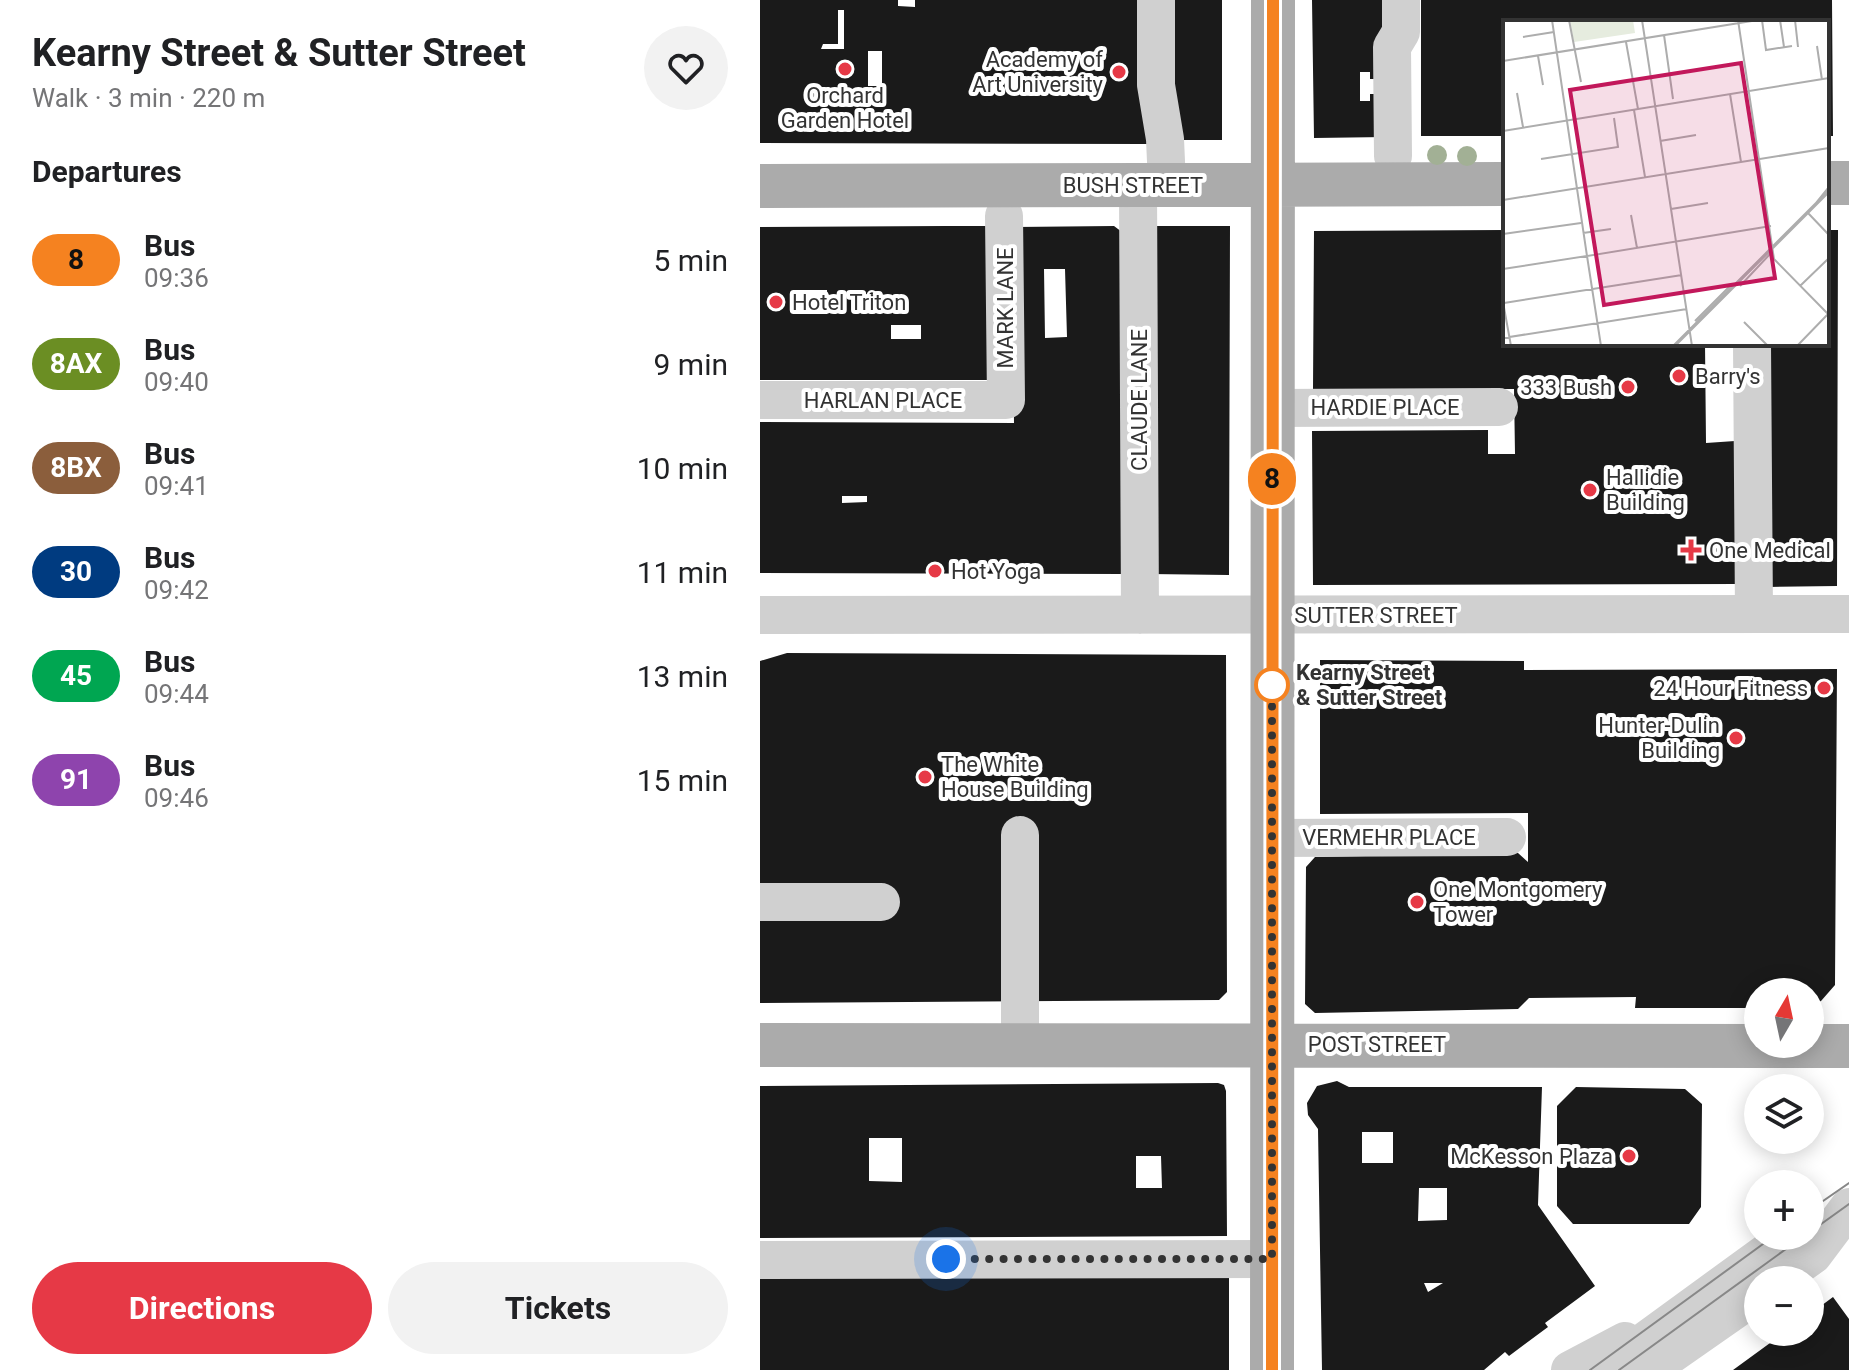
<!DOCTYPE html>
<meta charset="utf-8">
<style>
:root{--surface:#fff;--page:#f2f2f2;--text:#202124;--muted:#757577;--accent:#e63946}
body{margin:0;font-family:Roboto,sans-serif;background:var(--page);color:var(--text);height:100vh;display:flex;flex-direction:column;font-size:30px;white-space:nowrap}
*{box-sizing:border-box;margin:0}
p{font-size:26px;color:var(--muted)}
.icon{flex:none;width:44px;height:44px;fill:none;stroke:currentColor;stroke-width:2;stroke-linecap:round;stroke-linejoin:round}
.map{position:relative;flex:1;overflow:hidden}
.drawer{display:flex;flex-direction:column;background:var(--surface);width:760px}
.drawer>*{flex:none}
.badge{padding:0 16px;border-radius:26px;font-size:28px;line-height:52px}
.needle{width:52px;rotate:9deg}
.fabs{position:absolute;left:984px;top:978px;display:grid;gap:16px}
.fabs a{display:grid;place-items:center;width:80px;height:80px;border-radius:50%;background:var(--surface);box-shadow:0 4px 20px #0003;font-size:40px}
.you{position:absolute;width:40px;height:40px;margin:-20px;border:6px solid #fff;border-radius:50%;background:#1a73e8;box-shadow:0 0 0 12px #1a73e833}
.map>.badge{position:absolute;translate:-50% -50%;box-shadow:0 0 0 4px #fff}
h2{padding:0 32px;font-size:30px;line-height:72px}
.round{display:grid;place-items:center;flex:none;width:84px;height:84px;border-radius:42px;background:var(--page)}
.overview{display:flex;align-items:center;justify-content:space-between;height:136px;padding:0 32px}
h1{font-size:38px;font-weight:700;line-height:60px}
.primary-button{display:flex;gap:16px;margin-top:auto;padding:16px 32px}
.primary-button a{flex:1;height:92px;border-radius:48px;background:var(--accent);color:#fff;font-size:32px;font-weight:700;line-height:92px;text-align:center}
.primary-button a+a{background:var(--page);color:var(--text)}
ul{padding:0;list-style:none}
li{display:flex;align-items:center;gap:24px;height:104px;padding:0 32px}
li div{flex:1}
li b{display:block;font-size:30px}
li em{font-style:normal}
li .badge{min-width:88px;font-weight:700;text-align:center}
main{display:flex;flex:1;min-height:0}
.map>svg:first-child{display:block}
.building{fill:#1a1a1a;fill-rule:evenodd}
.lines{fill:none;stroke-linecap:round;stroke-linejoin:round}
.minor{stroke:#d0d0d0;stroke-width:38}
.major{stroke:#ababab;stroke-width:44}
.tram{stroke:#888;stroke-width:2}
.tree{fill:#a2b095}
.line-casing{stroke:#fff;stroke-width:18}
.line{stroke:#f58220;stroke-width:12}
.walk{stroke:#333;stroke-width:8;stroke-dasharray:0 14.4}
.poi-dot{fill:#e63946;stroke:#fff;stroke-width:3}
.stop-dot{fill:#fff;stroke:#f58220;stroke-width:4}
.labels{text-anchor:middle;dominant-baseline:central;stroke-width:8;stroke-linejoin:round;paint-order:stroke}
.poi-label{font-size:22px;fill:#333;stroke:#fff;text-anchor:start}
.street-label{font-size:22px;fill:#333;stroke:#fff}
.stop-label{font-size:22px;font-weight:bold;fill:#333;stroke:#fff;text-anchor:start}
.inset-road{fill:none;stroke:#adadad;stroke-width:2}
.view{fill:#c2185b;fill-opacity:0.15;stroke:#c2185b;stroke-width:4}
.inset-edge{fill:none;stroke:#333;stroke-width:4}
</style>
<main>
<section class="drawer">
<div class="overview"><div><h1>Kearny Street &amp; Sutter Street</h1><p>Walk · 3 min · 220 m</p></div><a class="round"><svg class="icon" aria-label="heart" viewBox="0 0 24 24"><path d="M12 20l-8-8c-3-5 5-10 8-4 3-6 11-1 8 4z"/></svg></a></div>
<h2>Departures</h2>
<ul>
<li><span class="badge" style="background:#f58220;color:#111">8</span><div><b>Bus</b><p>09:36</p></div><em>5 min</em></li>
<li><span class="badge" style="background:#6b8e23;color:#fff">8AX</span><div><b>Bus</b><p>09:40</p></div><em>9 min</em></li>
<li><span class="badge" style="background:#8b5e3c;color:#fff">8BX</span><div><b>Bus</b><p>09:41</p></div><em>10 min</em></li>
<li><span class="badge" style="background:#003b80;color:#fff">30</span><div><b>Bus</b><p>09:42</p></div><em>11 min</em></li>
<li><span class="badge" style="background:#00a651;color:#fff">45</span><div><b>Bus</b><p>09:44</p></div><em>13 min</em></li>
<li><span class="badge" style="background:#8e44ad;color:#fff">91</span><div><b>Bus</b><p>09:46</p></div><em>15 min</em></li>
</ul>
<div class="primary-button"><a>Directions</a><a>Tickets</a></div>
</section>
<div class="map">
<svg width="1089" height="1370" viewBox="0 0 1089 1370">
<rect width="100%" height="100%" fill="#fff"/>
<path class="building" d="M 0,0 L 138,0 L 138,6 L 155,7 L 155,0 L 389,0 L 389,144 L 0,143 ZM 78,10 L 84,10 L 84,49 L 61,49 L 63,44 L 78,44 ZM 108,51 L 122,51 L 122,86 L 108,86 Z
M 411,0 L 462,0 L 462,140 L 413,140 Z
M 552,0 L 625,0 L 626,79 L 610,79 L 610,72 L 600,72 L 600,101 L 610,101 L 610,94 L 626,94 L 626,137 L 554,138 Z
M 661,0 L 1072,0 L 1073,136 L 1067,136 L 1067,22 L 745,22 L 745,136 L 661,136 Z
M 185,226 L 235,226 L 235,380 L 0,380 L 0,227 ZM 33,290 L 67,290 L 67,314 L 33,314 ZM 131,325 L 161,325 L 161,339 L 131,339 Z
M 354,226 L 366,235 L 367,574 L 0,573 L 0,422 L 254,423 L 252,227 ZM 284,269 L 305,269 L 307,337 L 285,338 ZM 82,496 L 107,496 L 107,502 L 82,503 Z
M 389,226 L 470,226 L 469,575 L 390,574 Z
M 745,230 L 745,344 L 945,344 L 946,443 L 975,441 L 977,584 L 553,585 L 552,431 L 728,430 L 728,454 L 755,454 L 754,389 L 553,390 L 554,231 Z
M 1067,230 L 1078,230 L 1077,586 L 1008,587 L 1007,344 L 1067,344 Z
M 27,653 L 466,655 L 467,992 L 459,1000 L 0,1003 L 0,661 Z
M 560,660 L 764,661 L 764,670 L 1077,669 L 1075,985 L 1061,1001 L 1050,1006 L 1050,992 L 998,992 L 998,1008 L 875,1008 L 876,997 L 769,998 L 758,1009 L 555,1013 L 545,1004 L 546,867 L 555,857 L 758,853 L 768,862 L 768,813 L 560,814 Z
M 577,1081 L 589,1087 L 782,1087 L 778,1205 L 835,1286 L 785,1323 L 788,1327 L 749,1356 L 745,1352 L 724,1370 L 562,1370 L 558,1129 L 548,1115 L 547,1103 L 557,1086 ZM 602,1132 L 633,1132 L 633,1163 L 602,1163 ZM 659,1188 L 687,1188 L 687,1220 L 658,1221 ZM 664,1283 L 683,1283 L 668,1292 Z
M 458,1083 L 464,1085 L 466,1091 L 467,1236 L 0,1238 L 0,1086 ZM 109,1138 L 142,1138 L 142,1182 L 109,1181 ZM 376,1156 L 401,1156 L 402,1188 L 376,1188 Z
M 816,1087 L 925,1089 L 942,1104 L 941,1207 L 929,1224 L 813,1224 L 797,1206 L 797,1106 Z
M 0,1277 L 469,1277 L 469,1370 L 0,1370 Z
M 1073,1297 L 1089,1319 L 1089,1370 L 973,1370 L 1025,1332 L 1050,1332 L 1050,1314 Z"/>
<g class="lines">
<path class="minor" d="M 396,0 L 396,85 L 405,139 L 407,184
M 633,156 L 632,47 L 641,32 L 641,0
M 378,186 L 380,615
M 992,344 L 994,614
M 0,400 L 246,400 L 244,216
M 512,408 L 739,407
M 0,615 L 1089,614
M 512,838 L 747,837
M 0,902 L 121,902
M 260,1044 L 260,835
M 0,1260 L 512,1259
M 1018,1280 L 1053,1255 L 1089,1207
M 810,1370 L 865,1341
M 845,1370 L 1029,1236
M 889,1370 L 998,1294"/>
<path class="major" d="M 1067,183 L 1089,183
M 0,186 L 745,184
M 0,1045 L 1089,1046
M 512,1370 L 513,0"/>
<path class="tram" d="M 1050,1210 L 1089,1183
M 1050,1232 L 1089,1204
M 830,1370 L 1014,1236
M 859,1370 L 1044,1236"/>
</g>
<g class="tree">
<circle cx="677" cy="155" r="10"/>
<circle cx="707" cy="156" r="10"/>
</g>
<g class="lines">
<defs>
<path id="line" d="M 512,1370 L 513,0"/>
</defs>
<use href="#line" class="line-casing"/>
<use href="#line" class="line"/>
<path class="walk" d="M 186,1259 L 512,1259 L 512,685"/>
</g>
<g class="poi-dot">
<circle cx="85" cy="69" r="8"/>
<circle cx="359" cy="72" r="8"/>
<circle cx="16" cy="302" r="8"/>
<circle cx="919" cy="376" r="8"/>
<circle cx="868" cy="387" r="8"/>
<circle cx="830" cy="490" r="8"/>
<path d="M927 538h8v8h8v8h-8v8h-8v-8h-8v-8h8z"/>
<circle cx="175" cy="571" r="8"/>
<circle cx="1064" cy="688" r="8"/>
<circle cx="976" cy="738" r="8"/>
<circle cx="165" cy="777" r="8"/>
<circle cx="657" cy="902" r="8"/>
<circle cx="869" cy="1156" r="8"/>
</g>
<circle class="stop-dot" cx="512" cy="685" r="16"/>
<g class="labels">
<g class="poi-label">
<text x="343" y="59" text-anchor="end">Academy of<tspan x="343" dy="25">Art University</tspan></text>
<text x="85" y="95" text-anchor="middle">Orchard<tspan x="85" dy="25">Garden Hotel</tspan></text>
<text x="32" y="302">Hotel Triton</text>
<text x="935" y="376">Barry's</text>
<text x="852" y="387" text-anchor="end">333 Bush</text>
<text x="846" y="477">Hallidie<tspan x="846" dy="25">Building</tspan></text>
<text x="949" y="550">One Medical</text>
<text x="191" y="571">Hot Yoga</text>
<text x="1048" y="688" text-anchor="end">24 Hour Fitness</text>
<text x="960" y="725" text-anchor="end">Hunter-Dulin<tspan x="960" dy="25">Building</tspan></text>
<text x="181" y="764">The White<tspan x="181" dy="25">House Building</tspan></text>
<text x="673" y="889">One Montgomery<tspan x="673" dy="25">Tower</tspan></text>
<text x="853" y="1156" text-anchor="end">McKesson Plaza</text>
</g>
<g class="street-label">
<text x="373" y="185">BUSH STREET</text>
<text transform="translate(245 308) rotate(-90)">MARK LANE</text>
<text x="123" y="400">HARLAN PLACE</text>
<text transform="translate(379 400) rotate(-90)">CLAUDE LANE</text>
<text x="625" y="407">HARDIE PLACE</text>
<text x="616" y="615">SUTTER STREET</text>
<text x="629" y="837">VERMEHR PLACE</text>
<text x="617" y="1044">POST STREET</text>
</g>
<g class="stop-label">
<text x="536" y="672">Kearny Street<tspan x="536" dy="25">&amp; Sutter Street</tspan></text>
</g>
</g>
<g transform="translate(743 20)">
<rect width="326" height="326" fill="#fff"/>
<path d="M 67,0 L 130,0 L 132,13 L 71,22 Z" fill="#e6ecdf"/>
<path class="inset-road" d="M 66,0 L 78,62M 139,0 L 189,326M 235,0 L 271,239 L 326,295M 259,0 L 263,30 L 289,26M 277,0 L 281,27M 292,0 L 295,27M 161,15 L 170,79M 20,17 L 51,12M 123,22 L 135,89M 314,26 L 319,60M 35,36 L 40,65M 0,41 L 255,0M 14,73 L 20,107M 227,74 L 238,142M 131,90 L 142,157M 0,111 L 326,58M 157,121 L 193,115M 38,139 L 115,127 L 111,98M 0,180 L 326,128M 168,189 L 205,183M 305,193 L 326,167M 305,193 L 326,215M 128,195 L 134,228M 80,213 L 108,209M 0,214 L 78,203M 0,249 L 84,236 L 49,0M 237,266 L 267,234M 297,266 L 326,238M 0,282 L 8,326M 1,283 L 179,255M 192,301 L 227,266M 241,302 L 265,326M 0,318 L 184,289M 98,326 L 84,236 L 268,206M 170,326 L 326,170M 172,326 L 326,172M 294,326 L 326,293"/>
<path class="view" d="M 238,43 L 272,258 L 101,285 L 67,70 Z"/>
<rect width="326" height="326" class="inset-edge"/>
</g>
</svg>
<div class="fabs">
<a><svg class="needle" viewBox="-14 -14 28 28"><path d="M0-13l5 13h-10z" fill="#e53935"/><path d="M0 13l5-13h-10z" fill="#757577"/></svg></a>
<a><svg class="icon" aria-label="layers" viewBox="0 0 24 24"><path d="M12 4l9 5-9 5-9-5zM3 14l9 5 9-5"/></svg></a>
<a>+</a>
<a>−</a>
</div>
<div class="you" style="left:186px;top:1259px"></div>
<b class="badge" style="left:512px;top:479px;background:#f58220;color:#111">8</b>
</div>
</main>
